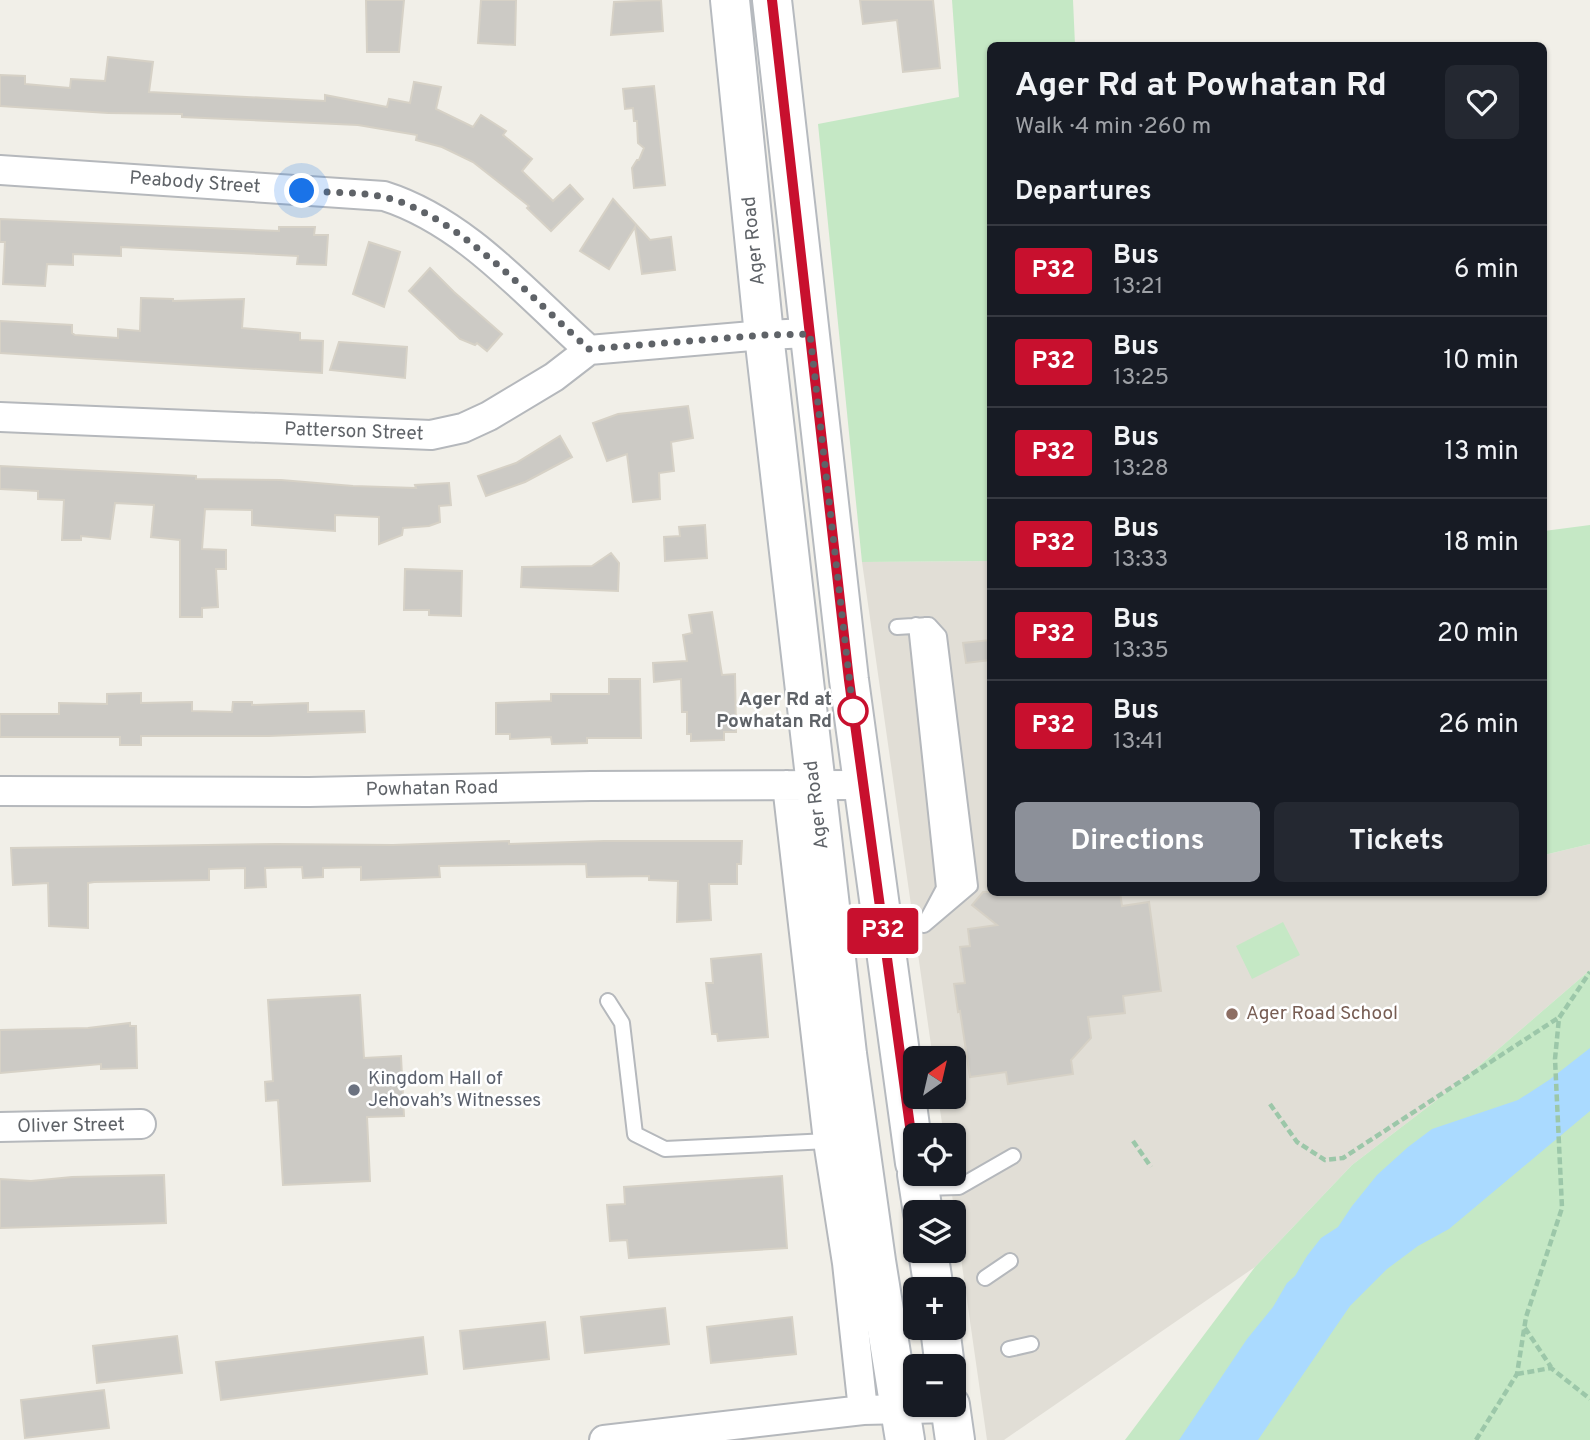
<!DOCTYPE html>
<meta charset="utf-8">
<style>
:root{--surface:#171b24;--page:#242831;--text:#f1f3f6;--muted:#9ea1a6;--line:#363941;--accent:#8c9099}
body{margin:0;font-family:Overpass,sans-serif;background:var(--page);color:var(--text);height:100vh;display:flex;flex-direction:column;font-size:26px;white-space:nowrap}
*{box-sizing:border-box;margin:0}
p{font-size:23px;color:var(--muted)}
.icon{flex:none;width:38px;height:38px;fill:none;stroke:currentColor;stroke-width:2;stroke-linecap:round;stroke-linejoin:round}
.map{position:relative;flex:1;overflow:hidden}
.drawer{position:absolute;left:987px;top:42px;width:560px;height:854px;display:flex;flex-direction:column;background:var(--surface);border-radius:10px;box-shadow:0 2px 5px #0004}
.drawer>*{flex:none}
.badge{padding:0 14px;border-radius:5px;font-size:24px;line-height:46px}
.needle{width:46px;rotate:34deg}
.fabs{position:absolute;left:903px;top:1046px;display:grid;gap:14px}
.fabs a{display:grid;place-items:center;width:63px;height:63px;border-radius:10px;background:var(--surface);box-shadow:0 2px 5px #0004;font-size:35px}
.you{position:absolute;width:35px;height:35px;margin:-18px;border:5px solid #fff;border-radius:50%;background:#1a73e8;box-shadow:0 0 0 10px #1a73e833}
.map>.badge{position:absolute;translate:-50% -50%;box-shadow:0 0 0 4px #fff}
h2{padding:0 28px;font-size:26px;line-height:63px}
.round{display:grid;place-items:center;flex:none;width:74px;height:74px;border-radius:10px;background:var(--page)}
.headline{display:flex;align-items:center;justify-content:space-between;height:119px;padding:0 28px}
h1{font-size:33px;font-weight:700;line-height:52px}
.button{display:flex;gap:14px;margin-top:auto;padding:14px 28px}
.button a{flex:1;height:80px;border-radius:10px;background:var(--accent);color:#fff;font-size:28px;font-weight:700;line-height:80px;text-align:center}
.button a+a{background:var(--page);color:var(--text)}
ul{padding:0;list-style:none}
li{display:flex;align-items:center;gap:21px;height:91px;padding:0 28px;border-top:2px solid var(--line)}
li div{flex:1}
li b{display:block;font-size:26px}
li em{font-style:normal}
li .badge{min-width:77px;font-weight:700;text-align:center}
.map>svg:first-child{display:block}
.education{fill:#e1ded6}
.green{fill:#c5e8c5}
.water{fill:#aadaff}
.building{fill:#cccac5;stroke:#d6d1c6;stroke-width:2}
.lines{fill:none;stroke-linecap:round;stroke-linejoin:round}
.service-casing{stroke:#b5b8bc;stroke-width:18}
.minor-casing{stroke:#b5b8bc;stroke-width:32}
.secondary-casing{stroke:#b6babf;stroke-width:42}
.path{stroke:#9cc7a9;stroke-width:4.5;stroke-dasharray:7 3.5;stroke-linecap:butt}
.service{stroke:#fff;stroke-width:14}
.minor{stroke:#fff;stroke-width:28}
.secondary{stroke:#fff;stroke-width:38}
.line-casing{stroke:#fff;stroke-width:16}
.line{stroke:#c8102e;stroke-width:10}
.walk{stroke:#5f6368;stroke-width:7;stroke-dasharray:0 12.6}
.stop-dot{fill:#fff;stroke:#c8102e;stroke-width:3.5}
.education-dot{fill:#8d6e63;stroke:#fff;stroke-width:2.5}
.worship-dot{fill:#6b7280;stroke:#fff;stroke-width:2.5}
.labels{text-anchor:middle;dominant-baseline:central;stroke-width:5;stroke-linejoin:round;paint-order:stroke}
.street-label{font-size:19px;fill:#5f6368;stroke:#fff}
.stop-label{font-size:19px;font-weight:bold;fill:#5f6368;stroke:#fff;text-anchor:end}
.education-label{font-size:19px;fill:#785e54;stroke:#fff;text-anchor:start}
.worship-label{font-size:19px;fill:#5b616d;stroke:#fff;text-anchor:start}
</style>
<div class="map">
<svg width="1590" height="1440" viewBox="0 0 1590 1440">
<rect width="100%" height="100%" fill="#f1efe8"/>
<path class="education" d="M 990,561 L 990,892 L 1544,892 L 1544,855 L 1590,844 L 1590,970 L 1459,1083 L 1352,1165 L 1255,1267 L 1004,1440 L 987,1440 L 949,1174 L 954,1174 L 954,1136 L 944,1136 L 938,1097 L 954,1097 L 954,1059 L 933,1059 L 862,562 Z"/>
<path class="green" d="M 952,0 L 1073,0 L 1075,45 L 990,46 L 990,561 L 862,562 L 818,124 L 959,97 Z
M 1590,525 L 1590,844 L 1544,855 L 1544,531 Z
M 1283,922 L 1300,955 L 1252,979 L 1236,946 Z
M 1590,970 L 1590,1440 L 1125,1440 L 1255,1267 L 1352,1165 L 1459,1083 Z"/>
<path class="water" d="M 1590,1048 L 1590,1111 L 1449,1229 L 1418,1246 L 1387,1269 L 1350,1306 L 1258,1440 L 1179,1440 L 1247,1339 L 1273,1307 L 1287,1283 L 1295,1276 L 1307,1256 L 1321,1238 L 1338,1227 L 1352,1206 L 1377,1175 L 1408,1147 L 1432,1129 L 1518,1100 L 1549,1080 Z"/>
<path class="building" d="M 366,0 L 404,0 L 399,52 L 367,52 Z
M 481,0 L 516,0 L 515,45 L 478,43 Z
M 661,0 L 663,31 L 611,35 L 614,2 Z
M 860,0 L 933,0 L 940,68 L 903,72 L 897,20 L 863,24 Z
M 108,57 L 153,62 L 149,92 L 325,101 L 325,95 L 387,107 L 389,99 L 410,103 L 414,82 L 441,87 L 436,109 L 473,127 L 481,115 L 506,131 L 503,135 L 532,159 L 522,171 L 553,201 L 570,185 L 583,199 L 551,231 L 527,208 L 529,206 L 473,162 L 442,147 L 416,140 L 417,135 L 358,125 L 182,117 L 182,114 L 108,113 L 0,106 L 0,75 L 25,76 L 25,84 L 70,88 L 71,79 L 105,81 Z
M 654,86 L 665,185 L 634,188 L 632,168 L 637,160 L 639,160 L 644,148 L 638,143 L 637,121 L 634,121 L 633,108 L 625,109 L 623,89 Z
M 613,199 L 650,240 L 671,237 L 675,270 L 642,274 L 635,227 L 609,269 L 580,251 Z
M 0,219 L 279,231 L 279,227 L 315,227 L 314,235 L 328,235 L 326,265 L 297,264 L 298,256 L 121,247 L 121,256 L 73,254 L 73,265 L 47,264 L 45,286 L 3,284 L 5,242 L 0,242 Z
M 369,242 L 400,252 L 384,307 L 353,294 Z
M 430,268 L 454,292 L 502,334 L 487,351 L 477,343 L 475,345 L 460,339 L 409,291 Z
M 141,298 L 173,299 L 173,301 L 244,299 L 242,328 L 300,333 L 300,340 L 323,341 L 322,373 L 0,353 L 0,321 L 72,325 L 72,333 L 75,335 L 118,338 L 118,329 L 140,331 Z
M 339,342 L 407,347 L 405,378 L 330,370 Z
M 688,406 L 693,438 L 671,442 L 674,471 L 659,473 L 660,499 L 633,502 L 627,454 L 607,461 L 593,423 L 618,414 Z
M 560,436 L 572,457 L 525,482 L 486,496 L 478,476 L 516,463 Z
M 0,466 L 196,476 L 196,479 L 281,480 L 353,486 L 416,488 L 415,485 L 449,483 L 451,505 L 439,506 L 440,522 L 429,526 L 403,528 L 402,535 L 379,544 L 379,517 L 335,515 L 335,531 L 252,525 L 252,510 L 205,509 L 202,549 L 226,550 L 226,569 L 216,569 L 218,607 L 202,608 L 202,617 L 180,617 L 180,540 L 151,537 L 154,505 L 115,503 L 110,539 L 81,536 L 81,540 L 62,540 L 64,500 L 38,499 L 38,491 L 0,489 Z
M 705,525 L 707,558 L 665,561 L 664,537 L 680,536 L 679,527 Z
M 611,553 L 619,563 L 618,591 L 521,587 L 522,567 L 592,566 Z
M 405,569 L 462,571 L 461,616 L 429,615 L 429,610 L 404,610 Z
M 712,612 L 722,675 L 735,674 L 736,732 L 724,732 L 724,740 L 691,741 L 691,734 L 687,734 L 687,712 L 682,712 L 681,679 L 654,682 L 653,663 L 687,661 L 683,635 L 692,633 L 689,615 Z
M 990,640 L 990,660 L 966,663 L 963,643 Z
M 609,679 L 640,679 L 641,738 L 587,738 L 587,743 L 552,744 L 551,737 L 510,739 L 510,734 L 496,734 L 496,703 L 551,701 L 551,694 L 609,694 Z
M 141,693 L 141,703 L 192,702 L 192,711 L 232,712 L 233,702 L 252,702 L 252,705 L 308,703 L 308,712 L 364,711 L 365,732 L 269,736 L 141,736 L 141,745 L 120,745 L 120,737 L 0,737 L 0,714 L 59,714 L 59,703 L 107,704 L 107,694 Z
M 509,841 L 509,844 L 604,841 L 742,841 L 741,864 L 737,864 L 737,884 L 709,884 L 711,920 L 677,922 L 678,881 L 649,880 L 649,876 L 587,877 L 586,864 L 439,866 L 440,877 L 361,880 L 361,867 L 323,868 L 323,877 L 303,878 L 302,867 L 265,868 L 266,887 L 245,888 L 245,868 L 209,869 L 209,880 L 94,882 L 88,883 L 88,928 L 49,926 L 48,883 L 13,885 L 11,848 L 277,844 L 393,845 Z
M 983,892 L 1120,892 L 1122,906 L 1149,902 L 1161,991 L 1123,996 L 1125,1013 L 1088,1017 L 1091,1038 L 1071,1060 L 1073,1074 L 1008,1084 L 1006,1072 L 970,1077 L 960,1011 L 958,1012 L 954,984 L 965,983 L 960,947 L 970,946 L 968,929 L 997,925 L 972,905 Z
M 761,954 L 768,1037 L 718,1041 L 717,1034 L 712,1034 L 706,983 L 713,983 L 711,959 Z
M 360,995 L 364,1058 L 401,1056 L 404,1116 L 367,1117 L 370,1181 L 283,1185 L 278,1100 L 266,1101 L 265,1082 L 273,1081 L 268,1000 Z
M 130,1023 L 130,1026 L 136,1026 L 137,1068 L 101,1069 L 101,1064 L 0,1073 L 0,1030 L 88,1028 Z
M 164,1175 L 166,1223 L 0,1228 L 0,1179 L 31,1181 L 72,1177 Z
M 782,1176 L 787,1248 L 629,1258 L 627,1240 L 610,1241 L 607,1205 L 625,1204 L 624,1187 Z
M 665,1308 L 669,1344 L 585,1353 L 581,1317 Z
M 792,1317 L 796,1354 L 711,1363 L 707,1327 Z
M 545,1322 L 549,1359 L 464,1369 L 460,1331 Z
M 177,1336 L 182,1373 L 97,1383 L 93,1346 Z
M 423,1337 L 427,1374 L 221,1400 L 216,1362 Z
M 104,1390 L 109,1428 L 25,1438 L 21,1400 Z"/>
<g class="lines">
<defs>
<path id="service" d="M 916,625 L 944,888 L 928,918
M 926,625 L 957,886 L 948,897
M 897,627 L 929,625 L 939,636 L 970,886 L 924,925
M 608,1001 L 622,1023 L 635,1134 L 665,1149 L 828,1141
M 921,1188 L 959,1187 L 1013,1156
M 985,1278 L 1010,1261
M 1009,1349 L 1031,1344"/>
<path id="minor" d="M 0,170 L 384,196 C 466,222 526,294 589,350
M 0,417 L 431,435 L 463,428 L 489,416 L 554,377 L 589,350 L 764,335 L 810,333
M 787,785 L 828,1141 L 847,1263 L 863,1410
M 0,791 L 309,792 L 591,786 L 863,785
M 0,1127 L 141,1124
M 604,1440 L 863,1410 L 951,1408"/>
<path id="secondary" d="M 730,0 L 764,335 L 847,1054 L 876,1261 L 905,1440
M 772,0 L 849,680 L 915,1163
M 917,1174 L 923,1213
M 928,1251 L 934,1290
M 940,1328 L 945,1367
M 950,1405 L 955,1440"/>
</defs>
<use href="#service" class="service-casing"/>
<use href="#minor" class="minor-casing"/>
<use href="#secondary" class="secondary-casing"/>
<path class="path" d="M 1270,1104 L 1297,1142 L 1325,1160 L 1343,1158 L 1558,1018
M 1133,1141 L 1151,1167
M 1525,1328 L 1551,1367
M 1517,1374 L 1551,1368 L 1590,1399
M 1476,1440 L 1517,1374 L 1526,1317 L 1562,1208 L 1555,1059 L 1559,1018 L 1590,972"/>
<use href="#service" class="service"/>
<use href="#minor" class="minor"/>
<use href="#secondary" class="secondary"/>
</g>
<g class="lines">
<defs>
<path id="line" d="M 772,0 L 849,680 L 915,1163"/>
</defs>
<use href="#line" class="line-casing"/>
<use href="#line" class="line"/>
<path class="walk" d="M 302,191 C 328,193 363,191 388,198 C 460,217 533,300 589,349 L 764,335 L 810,334 L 853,711"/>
</g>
<circle class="stop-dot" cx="853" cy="711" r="14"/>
<circle class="education-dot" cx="1232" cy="1014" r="7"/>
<circle class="worship-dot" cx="354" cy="1090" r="7"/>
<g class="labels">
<g class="street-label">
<text transform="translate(195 183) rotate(4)">Peabody Street</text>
<text transform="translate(754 241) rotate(-96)">Ager Road</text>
<text transform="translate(354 432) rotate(2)">Patterson Street</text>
<text transform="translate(432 789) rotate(-1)">Powhatan Road</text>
<text transform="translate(817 805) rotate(-97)">Ager Road</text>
<text transform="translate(71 1126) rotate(-1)">Oliver Street</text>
</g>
<g class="stop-label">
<text x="832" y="700">Ager Rd at<tspan x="832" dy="22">Powhatan Rd</tspan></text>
</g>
<g class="education-label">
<text x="1246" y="1014">Ager Road School</text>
</g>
<g class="worship-label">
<text x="368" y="1079">Kingdom Hall of<tspan x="368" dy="22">Jehovah’s Witnesses</tspan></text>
</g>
</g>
</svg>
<div class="fabs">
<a><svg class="needle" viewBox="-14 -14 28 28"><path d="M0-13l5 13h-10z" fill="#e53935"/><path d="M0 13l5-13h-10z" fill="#9ea1a6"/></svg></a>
<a><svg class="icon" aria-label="locate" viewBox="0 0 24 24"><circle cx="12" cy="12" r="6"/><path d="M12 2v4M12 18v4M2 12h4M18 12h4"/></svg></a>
<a><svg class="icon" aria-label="layers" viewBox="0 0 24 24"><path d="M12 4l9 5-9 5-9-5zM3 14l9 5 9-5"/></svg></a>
<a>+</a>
<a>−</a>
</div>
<div class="you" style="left:302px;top:191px"></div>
<b class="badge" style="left:883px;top:931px;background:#c8102e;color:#fff">P32</b>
<section class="drawer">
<div class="headline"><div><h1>Ager Rd at Powhatan Rd</h1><p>Walk · 4 min · 260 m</p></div><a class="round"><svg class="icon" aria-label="heart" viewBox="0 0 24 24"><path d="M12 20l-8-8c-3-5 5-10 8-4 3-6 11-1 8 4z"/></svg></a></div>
<h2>Departures</h2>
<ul>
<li><span class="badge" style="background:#c8102e;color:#fff">P32</span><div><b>Bus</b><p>13:21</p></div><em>6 min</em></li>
<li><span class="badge" style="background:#c8102e;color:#fff">P32</span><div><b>Bus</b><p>13:25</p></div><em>10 min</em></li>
<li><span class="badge" style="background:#c8102e;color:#fff">P32</span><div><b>Bus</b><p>13:28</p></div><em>13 min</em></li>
<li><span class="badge" style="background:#c8102e;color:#fff">P32</span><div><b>Bus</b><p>13:33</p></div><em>18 min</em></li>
<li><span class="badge" style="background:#c8102e;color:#fff">P32</span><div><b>Bus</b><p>13:35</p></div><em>20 min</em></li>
<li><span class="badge" style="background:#c8102e;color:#fff">P32</span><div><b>Bus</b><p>13:41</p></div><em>26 min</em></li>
</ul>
<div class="button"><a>Directions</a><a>Tickets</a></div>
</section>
</div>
